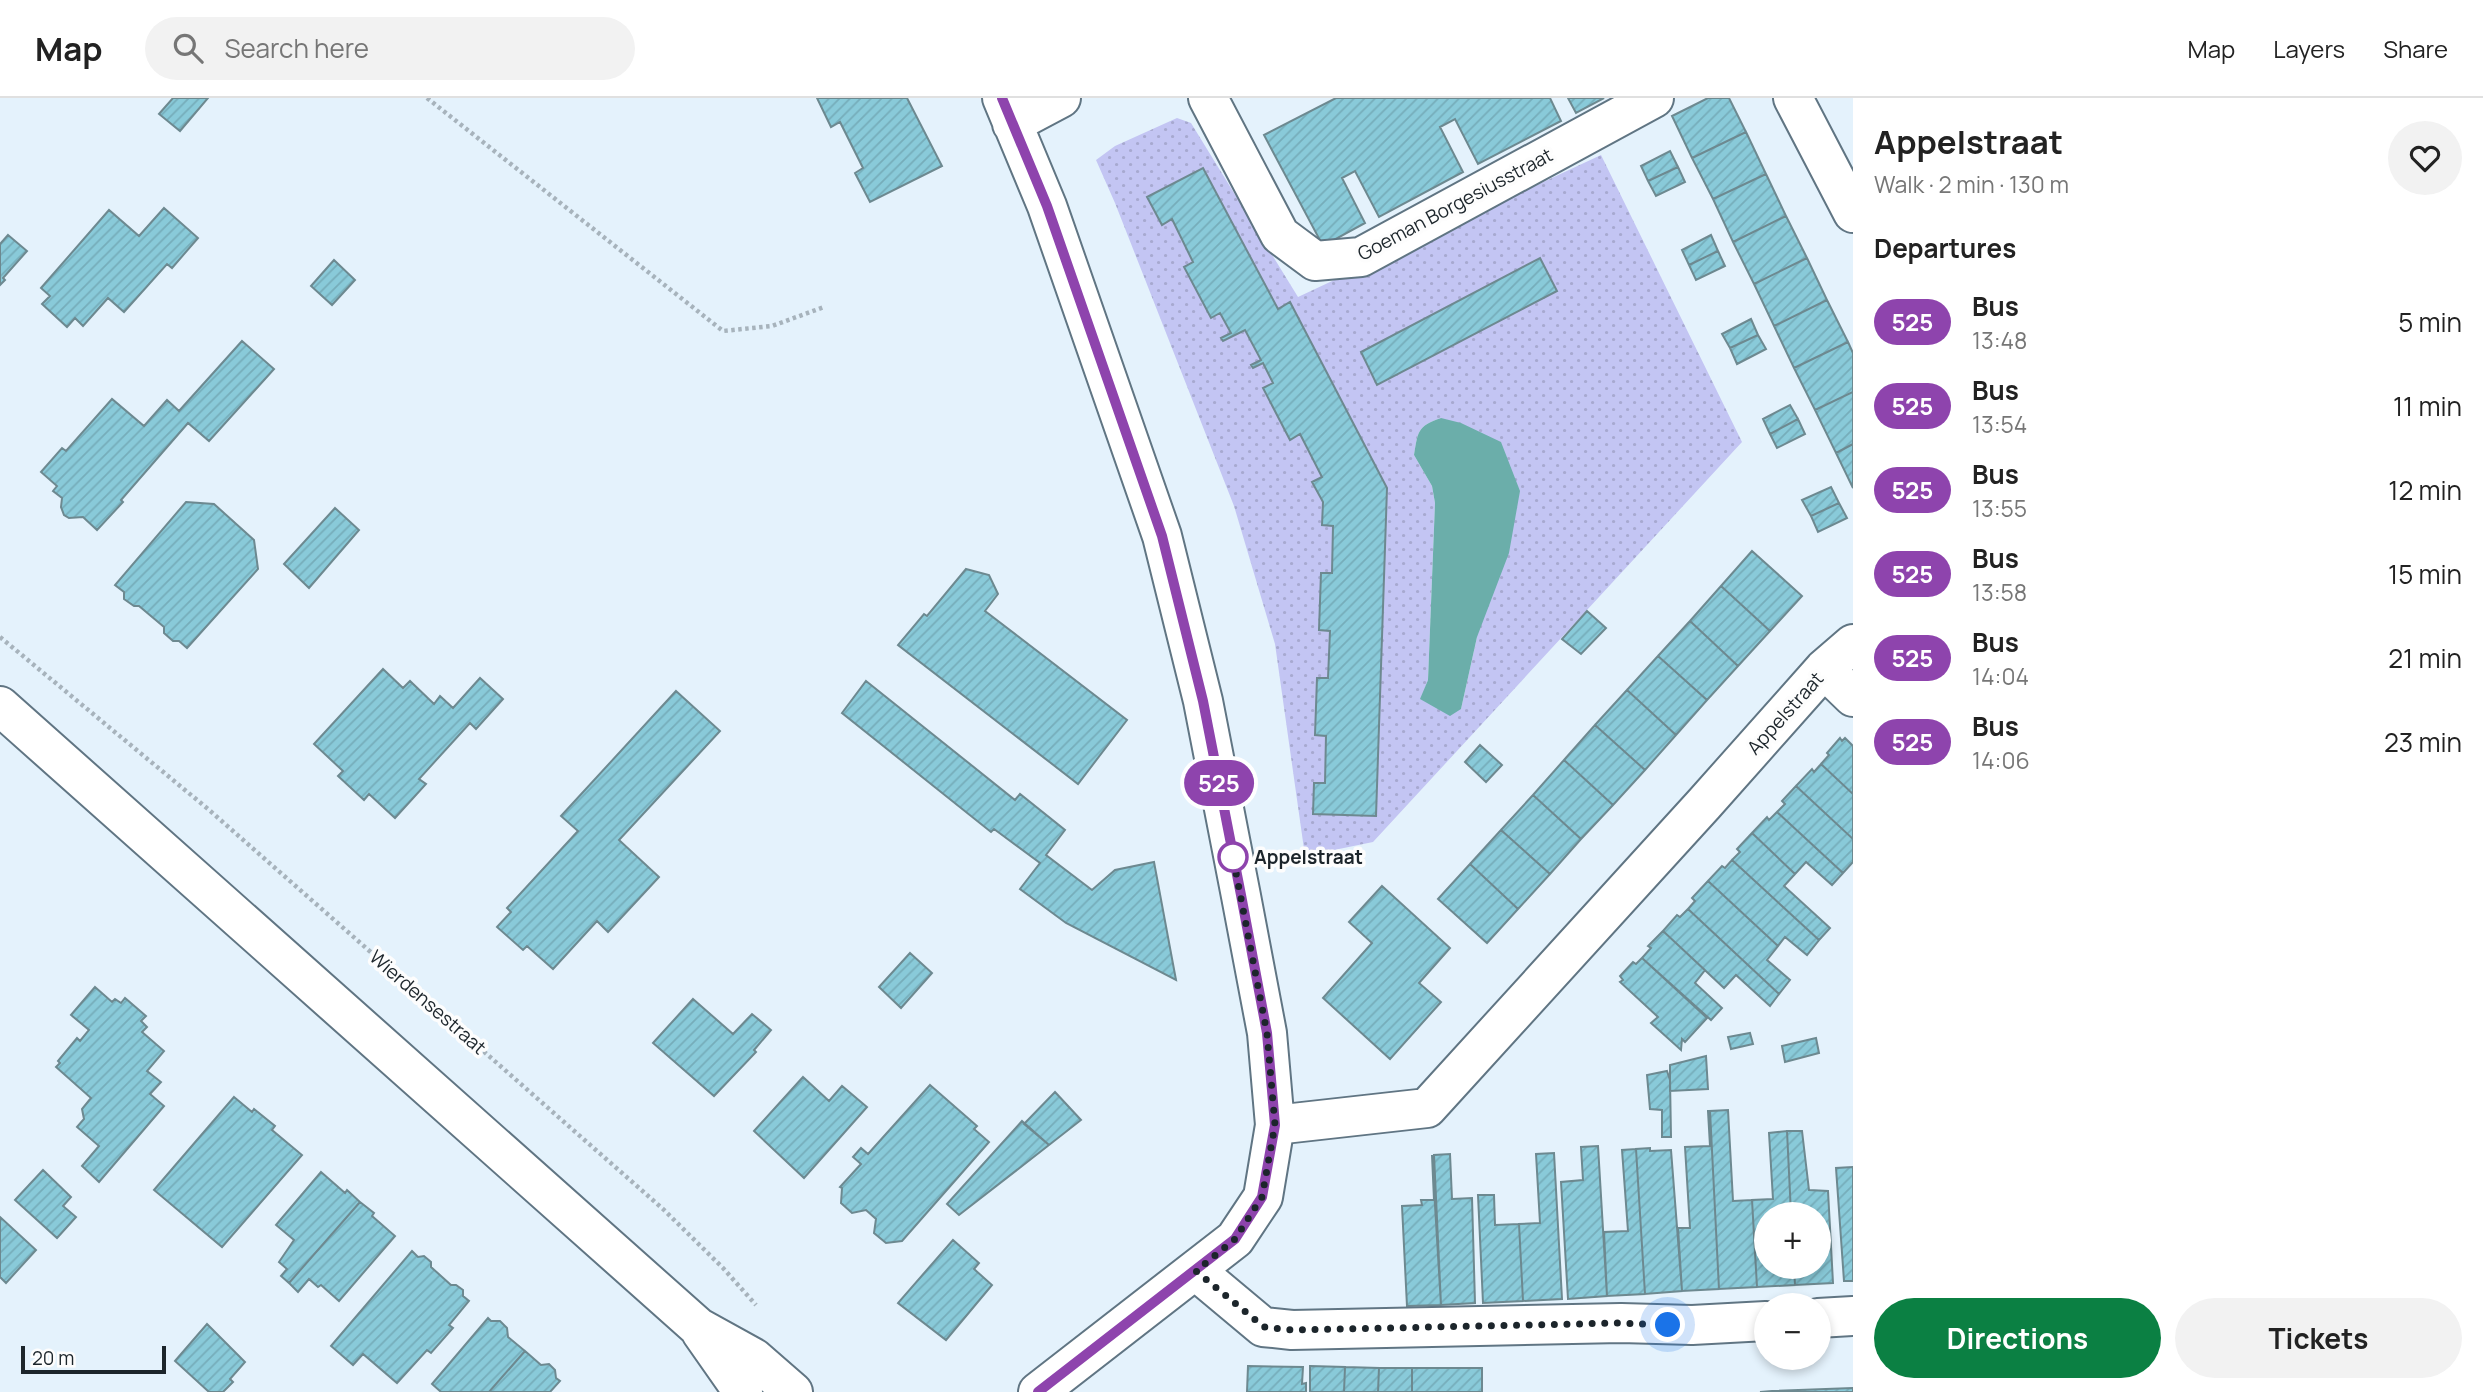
<!DOCTYPE html>
<meta charset="utf-8">
<style>
:root{--surface:#fff;--page:#f2f2f2;--text:#222;--muted:#767676;--line:#e0e0e0;--accent:#0b8043}
body{margin:0;font-family:Manrope,sans-serif;background:var(--page);color:var(--text);height:100vh;display:flex;flex-direction:column;font-size:26px;white-space:nowrap}
*{box-sizing:border-box;margin:0}
p{font-size:23px;color:var(--muted)}
.icon{flex:none;width:38px;height:38px;fill:none;stroke:currentColor;stroke-width:2;stroke-linecap:round;stroke-linejoin:round}
.map{position:relative;flex:1;overflow:hidden}
.panel{display:flex;flex-direction:column;background:var(--surface);width:630px}
.panel>*{flex:none}
.badge{padding:0 14px;border-radius:23px;font-size:24px;line-height:46px}
.fabs{position:absolute;left:1754px;top:1104px;display:grid;gap:14px}
.fabs a{display:grid;place-items:center;width:77px;height:77px;border-radius:50%;background:var(--surface);box-shadow:0 4px 10px #0003;font-size:35px}
.scale{position:absolute;left:21px;bottom:18px;width:145px;box-sizing:border-box;padding-left:7px;border:4px solid #1c252b;border-top:0;font-size:19px;line-height:24px;white-space:nowrap;color:#1c252b;-webkit-text-stroke:5px #fdfdfd;paint-order:stroke}
.you{position:absolute;width:35px;height:35px;margin:-18px;border:5px solid #fff;border-radius:50%;background:#1a73e8;box-shadow:0 0 0 10px #1a73e833}
.map>.badge{position:absolute;translate:-50% -50%;box-shadow:0 0 0 4px #fff}
h2{padding:0 21px;font-size:26px;line-height:63px}
.round{display:grid;place-items:center;flex:none;width:74px;height:74px;border-radius:37px;background:var(--page)}
.overview{display:flex;align-items:center;justify-content:space-between;height:119px;padding:0 21px}
h1{font-size:33px;font-weight:700;line-height:52px}
.cta{display:flex;gap:14px;margin-top:auto;padding:14px 21px}
.cta a{flex:1;height:80px;border-radius:42px;background:var(--accent);color:#fff;font-size:28px;font-weight:700;line-height:80px;text-align:center}
.cta a+a{background:var(--page);color:var(--text)}
ul{padding:0;list-style:none}
li{display:flex;align-items:center;gap:21px;height:84px;padding:0 21px}
li div{flex:1}
li b{display:block;font-size:26px}
li em{font-style:normal}
li .badge{min-width:77px;font-weight:700;text-align:center}
header{display:flex;align-items:center;gap:42px;box-sizing:border-box;height:98px;padding:0 35px;background:var(--surface);border-bottom:2px solid var(--line)}
header strong{font-size:33px}
nav{display:flex;gap:38px;margin-inline-start:auto;font-size:24px}
.search{width:490px;height:63px;background:var(--page);display:flex;align-items:center;gap:18px;box-sizing:border-box;padding:0 24px;border-radius:38px;color:var(--muted);font-size:26px}
main{display:flex;flex:1;min-height:0}
.map>svg:first-child{display:block}
.grass{fill:url(#grass-dots);fill-rule:evenodd}
.water{fill:#6baeaa}
.building{fill:url(#building-hatch);stroke:#6d8990;stroke-width:2}
.lines{fill:none;stroke-linecap:round;stroke-linejoin:round}
.minor-casing{stroke:#607583;stroke-width:42}
.major-casing{stroke:#607583;stroke-width:42}
.path{stroke:#a7b3bc;stroke-width:4.5;stroke-dasharray:3.5 3.5;stroke-linecap:butt}
.minor{stroke:#fff;stroke-width:38}
.major{stroke:#fff;stroke-width:38}
.line-casing{stroke:#fff;stroke-width:16}
.line{stroke:#8e44ad;stroke-width:10}
.walk{stroke:#1c252b;stroke-width:7;stroke-dasharray:0 12.6}
.stop-dot{fill:#fff;stroke:#8e44ad;stroke-width:3.5}
.labels{text-anchor:middle;dominant-baseline:central;stroke-width:7;stroke-linejoin:round;paint-order:stroke}
.street-label{font-size:19px;fill:#1c252b;stroke:#fdfdfd}
.stop-label{font-size:19px;font-weight:bold;fill:#1c252b;stroke:#fdfdfd;text-anchor:start}
</style>
<header>
<strong>Map</strong>
<div class="search"><svg class="icon" aria-label="search" viewBox="0 0 24 24"><circle cx="10" cy="10" r="6"/><path d="M15 15l6 6"/></svg>Search here</div>
<nav><a>Map</a><a>Layers</a><a>Share</a></nav>
</header>
<main>
<div class="map">
<svg width="1853" height="1294" viewBox="0 0 1853 1294">
<defs>
<pattern id="grass-dots" width="8" height="8" patternUnits="userSpaceOnUse" patternTransform="scale(1.75)"><rect width="8" height="8" fill="#c3c5f3"/><path d="M2 2h.1M6 6h.1" fill="none" stroke="#a7a9d0" stroke-width="1.8" stroke-linecap="round"/></pattern>
<pattern id="building-hatch" width="6" height="6" patternUnits="userSpaceOnUse" patternTransform="scale(1.75)"><rect width="6" height="6" fill="#89cad9"/><path d="M-1 1l2-2M0 6l6-6M5 7l2-2" fill="none" stroke="#76adba"/></pattern>
</defs>
<rect width="100%" height="100%" fill="#e4f2fc"/>
<path class="grass" d="M 1177,20 L 1191,25 L 1298,199 L 1601,57 L 1742,344 L 1373,744 L 1305,758 L 1275,546 L 1234,408 L 1115,105 L 1096,62 L 1115,48 ZM 1441,320 L 1477,539 L 1461,611 L 1421,601 L 1428,582 L 1435,405 L 1432,388 L 1414,357 C 1418,334 1417,328 1441,320 Z"/>
<path class="water" d="M 1441,320 L 1461,325 L 1501,344 L 1520,393 L 1509,455 L 1477,539 L 1461,611 L 1450,618 L 1420,601 L 1428,582 L 1435,405 L 1432,388 L 1414,357 C 1418,334 1417,328 1441,320 Z"/>
<path class="building" d="M 173,0 L 208,0 L 180,33 L 159,16 Z
M 817,0 L 907,0 L 942,68 L 870,104 L 855,75 L 863,70 L 840,24 L 831,29 Z
M 1336,0 L 1550,0 L 1561,23 L 1478,66 L 1455,21 L 1440,29 L 1463,74 L 1379,119 L 1355,73 L 1342,80 L 1365,125 L 1323,148 L 1264,37 Z
M 1568,0 L 1604,0 L 1576,15 Z
M 1708,0 L 1729,0 L 1746,34 L 1692,60 L 1672,18 Z
M 1746,34 L 1766,76 L 1713,101 L 1692,60 Z
M 1670,53 L 1678,69 L 1648,83 L 1641,68 Z
M 1678,69 L 1685,84 L 1656,98 L 1648,83 Z
M 1203,70 L 1278,211 L 1290,204 L 1387,390 L 1376,718 L 1313,716 L 1314,685 L 1325,685 L 1326,638 L 1315,637 L 1317,580 L 1328,580 L 1330,533 L 1319,532 L 1321,475 L 1332,475 L 1333,428 L 1322,427 L 1323,404 L 1312,384 L 1322,379 L 1300,336 L 1290,342 L 1263,290 L 1273,285 L 1263,265 L 1253,270 L 1251,267 L 1261,262 L 1245,232 L 1223,243 L 1221,240 L 1231,235 L 1220,215 L 1211,220 L 1184,169 L 1193,164 L 1172,121 L 1162,127 L 1147,99 Z
M 1766,76 L 1786,118 L 1733,144 L 1713,101 Z
M 164,110 L 198,140 L 172,170 L 167,166 L 124,214 L 108,200 L 83,228 L 75,220 L 67,229 L 42,206 L 50,198 L 41,190 L 109,112 L 139,138 Z
M 1786,118 L 1807,160 L 1754,186 L 1733,144 Z
M 8,137 L 27,153 L 3,180 L 5,182 L 0,187 L 0,146 Z
M 1711,137 L 1718,153 L 1689,167 L 1682,152 Z
M 1718,153 L 1725,168 L 1696,182 L 1689,167 Z
M 1540,160 L 1557,193 L 1377,287 L 1361,254 Z
M 1807,160 L 1827,202 L 1774,228 L 1754,186 Z
M 334,162 L 355,182 L 332,207 L 311,188 Z
M 1827,202 L 1848,244 L 1794,270 L 1774,228 Z
M 1751,221 L 1758,237 L 1730,250 L 1722,236 Z
M 1758,237 L 1766,251 L 1737,266 L 1730,250 Z
M 242,243 L 274,271 L 209,343 L 188,325 L 121,402 L 123,404 L 97,432 L 83,419 L 69,420 L 64,417 L 61,409 L 62,400 L 53,393 L 57,388 L 41,374 L 62,350 L 66,353 L 112,301 L 144,328 L 167,302 L 179,313 Z
M 1848,244 L 1853,255 L 1853,294 L 1815,312 L 1794,270 Z
M 1853,294 L 1853,346 L 1836,355 L 1815,312 Z
M 1790,307 L 1798,321 L 1770,336 L 1763,321 Z
M 1798,321 L 1805,336 L 1777,350 L 1770,336 Z
M 1853,346 L 1853,390 L 1836,355 Z
M 1831,389 L 1839,405 L 1811,418 L 1802,402 Z
M 186,404 L 214,406 L 254,442 L 258,471 L 187,550 L 179,543 L 173,543 L 164,535 L 164,529 L 139,508 L 134,508 L 124,501 L 124,494 L 115,487 Z
M 1839,405 L 1847,420 L 1818,434 L 1811,418 Z
M 335,410 L 359,432 L 309,490 L 284,466 Z
M 1752,453 L 1802,498 L 1770,533 L 1721,488 Z
M 966,471 L 989,477 L 998,496 L 985,513 L 1127,622 L 1078,686 L 898,547 L 924,516 L 927,518 Z
M 1721,488 L 1770,533 L 1738,568 L 1690,523 Z
M 1587,513 L 1606,530 L 1581,556 L 1562,541 Z
M 1690,523 L 1738,568 L 1707,602 L 1658,558 Z
M 1658,558 L 1707,602 L 1676,637 L 1627,592 Z
M 383,571 L 403,590 L 410,583 L 434,606 L 440,598 L 453,610 L 480,580 L 503,601 L 476,631 L 470,625 L 419,681 L 426,686 L 395,720 L 369,696 L 364,702 L 338,678 L 343,673 L 314,646 Z
M 866,583 L 1015,702 L 1020,696 L 1065,732 L 1046,757 L 1092,792 L 1115,772 L 1154,764 L 1176,882 L 1066,825 L 1020,791 L 1040,765 L 994,731 L 991,734 L 842,615 Z
M 1627,592 L 1676,637 L 1645,672 L 1595,627 Z
M 676,593 L 720,633 L 619,742 L 659,779 L 608,834 L 597,823 L 553,871 L 527,848 L 523,852 L 497,829 L 511,814 L 507,810 L 578,733 L 561,718 Z
M 1595,627 L 1645,672 L 1613,707 L 1564,662 Z
M 1840,640 L 1842,643 L 1845,640 L 1853,648 L 1853,696 L 1821,666 L 1829,657 L 1827,655 Z
M 1480,647 L 1502,667 L 1486,684 L 1465,664 Z
M 1564,662 L 1613,707 L 1581,741 L 1533,697 Z
M 1821,666 L 1853,696 L 1853,741 L 1796,688 L 1812,671 L 1814,674 Z
M 1796,688 L 1853,741 L 1853,764 L 1843,775 L 1777,714 L 1785,706 L 1782,703 Z
M 1533,697 L 1581,741 L 1550,776 L 1501,732 Z
M 1777,714 L 1843,775 L 1832,787 L 1806,764 L 1795,776 L 1752,735 L 1767,719 L 1769,722 Z
M 1501,732 L 1550,776 L 1518,811 L 1470,766 Z
M 1752,735 L 1795,776 L 1784,788 L 1830,830 L 1819,842 L 1732,762 L 1740,754 L 1737,751 Z
M 1732,762 L 1819,842 L 1807,857 L 1785,839 L 1778,848 L 1708,783 L 1722,768 L 1725,770 Z
M 1470,766 L 1518,811 L 1487,845 L 1438,801 Z
M 1708,783 L 1778,848 L 1767,862 L 1790,882 L 1779,896 L 1688,811 L 1695,803 L 1692,800 Z
M 1382,788 L 1450,850 L 1419,885 L 1441,904 L 1390,961 L 1323,900 L 1372,845 L 1349,824 Z
M 1688,811 L 1779,896 L 1770,908 L 1736,877 L 1724,890 L 1663,833 L 1677,817 L 1680,819 Z
M 1663,833 L 1705,872 L 1695,885 L 1722,910 L 1711,922 L 1642,860 L 1651,850 L 1648,848 Z
M 910,855 L 932,875 L 901,910 L 879,889 Z
M 1642,860 L 1707,920 L 1685,944 L 1682,941 L 1681,952 L 1651,925 L 1658,919 L 1620,884 L 1623,882 L 1620,878 L 1633,864 L 1636,866 Z
M 95,889 L 112,904 L 115,901 L 121,905 L 125,900 L 146,918 L 141,923 L 147,929 L 142,934 L 164,953 L 147,973 L 161,984 L 150,996 L 164,1008 L 99,1084 L 82,1068 L 99,1048 L 77,1029 L 84,1021 L 82,1011 L 91,1000 L 56,969 L 60,965 L 58,963 L 77,940 L 80,943 L 89,932 L 71,917 Z
M 693,901 L 733,936 L 752,916 L 771,932 L 754,952 L 756,954 L 714,998 L 653,945 Z
M 1750,935 L 1753,946 L 1731,951 L 1728,939 Z
M 1816,940 L 1819,955 L 1785,964 L 1782,948 Z
M 1706,958 L 1708,991 L 1670,993 L 1670,967 Z
M 1667,973 L 1670,982 L 1671,1039 L 1662,1039 L 1662,1012 L 1650,1011 L 1647,977 Z
M 803,979 L 829,1003 L 842,988 L 867,1009 L 804,1080 L 754,1033 Z
M 930,987 L 977,1028 L 974,1031 L 989,1044 L 902,1143 L 886,1145 L 874,1135 L 876,1121 L 866,1112 L 852,1115 L 841,1105 L 842,1090 L 840,1089 L 861,1066 L 853,1059 L 861,1050 L 868,1056 Z
M 1055,994 L 1081,1022 L 1049,1047 L 1024,1026 Z
M 234,999 L 252,1014 L 254,1011 L 275,1028 L 272,1032 L 302,1057 L 222,1149 L 154,1092 Z
M 1728,1012 L 1733,1103 L 1752,1102 L 1757,1189 L 1719,1191 L 1710,1013 Z
M 1708,1013 L 1710,1013 L 1719,1191 L 1682,1193 L 1678,1130 L 1690,1130 L 1685,1049 L 1710,1048 Z
M 1022,1023 L 1049,1047 L 959,1117 L 947,1106 Z
M 1787,1033 L 1791,1116 L 1766,1116 L 1766,1169 L 1794,1169 L 1795,1187 L 1757,1189 L 1752,1102 L 1773,1101 L 1769,1035 Z
M 1787,1033 L 1802,1033 L 1809,1092 L 1828,1093 L 1833,1185 L 1795,1187 L 1794,1169 L 1818,1169 L 1818,1116 L 1791,1116 Z
M 1598,1048 L 1607,1198 L 1568,1201 L 1561,1084 L 1583,1082 L 1581,1049 Z
M 1650,1050 L 1650,1053 L 1671,1052 L 1682,1193 L 1645,1196 L 1636,1051 Z
M 1636,1051 L 1645,1196 L 1607,1198 L 1604,1134 L 1628,1133 L 1622,1052 Z
M 1554,1055 L 1562,1201 L 1523,1203 L 1519,1126 L 1540,1125 L 1536,1056 Z
M 1450,1056 L 1452,1101 L 1472,1100 L 1475,1205 L 1441,1207 L 1434,1057 Z
M 1432,1057 L 1441,1207 L 1407,1208 L 1402,1108 L 1422,1107 L 1421,1102 L 1434,1102 Z
M 1853,1069 L 1853,1183 L 1844,1183 L 1836,1070 Z
M 43,1072 L 71,1099 L 63,1108 L 76,1119 L 57,1140 L 15,1102 Z
M 321,1074 L 345,1095 L 347,1092 L 360,1104 L 289,1185 L 281,1178 L 287,1171 L 279,1164 L 294,1142 L 276,1127 Z
M 1478,1097 L 1494,1097 L 1495,1127 L 1519,1126 L 1523,1203 L 1483,1205 Z
M 360,1104 L 374,1115 L 372,1118 L 395,1138 L 339,1203 L 321,1187 L 318,1189 L 309,1181 L 298,1194 L 289,1185 Z
M 0,1119 L 36,1152 L 6,1185 L 0,1179 Z
M 953,1142 L 979,1165 L 974,1171 L 992,1187 L 946,1242 L 898,1205 Z
M 412,1153 L 418,1159 L 424,1158 L 431,1164 L 431,1169 L 451,1187 L 456,1187 L 463,1192 L 463,1198 L 469,1203 L 449,1227 L 453,1230 L 431,1255 L 427,1252 L 397,1285 L 363,1256 L 353,1267 L 331,1248 Z
M 488,1220 L 491,1223 L 500,1223 L 507,1230 L 508,1239 L 525,1253 L 489,1294 L 441,1294 L 432,1286 Z
M 207,1226 L 245,1264 L 230,1281 L 233,1284 L 223,1294 L 209,1294 L 175,1263 Z
M 525,1253 L 541,1267 L 549,1266 L 555,1272 L 556,1280 L 560,1283 L 550,1294 L 489,1294 Z
M 1248,1268 L 1303,1269 L 1302,1286 L 1306,1285 L 1306,1294 L 1247,1294 Z
M 1310,1268 L 1345,1269 L 1344,1294 L 1310,1294 Z
M 1345,1269 L 1379,1270 L 1378,1294 L 1344,1294 Z
M 1379,1270 L 1412,1270 L 1412,1294 L 1378,1294 Z
M 1412,1270 L 1482,1270 L 1482,1294 L 1412,1294 Z
M 1853,1290 L 1853,1294 L 1760,1294 L 1772,1293 Z"/>
<g class="lines">
<defs>
<path id="minor" d="M 1002,0 L 1047,108 L 1162,438 L 1203,603 L 1241,798 L 1267,935 L 1275,1027 L 1263,1099 L 1235,1141 L 1038,1294
M 1208,0 L 1280,137 L 1315,163 L 1361,159 L 1654,0
M 1793,0 L 1853,115
M 1012,26 L 1061,0
M 1824,571 L 1853,599
M 1275,1027 L 1427,1010 L 1704,706 L 1824,571 L 1853,546
M 1196,1173 L 1263,1229 L 1292,1232 L 1621,1225 L 1692,1227 L 1766,1223
M 1818,1220 L 1853,1218"/>
<path id="major" d="M 0,608 L 698,1229 L 754,1260 L 793,1294
M 701,1234 L 743,1294"/>
</defs>
<use href="#minor" class="minor-casing"/>
<use href="#major" class="major-casing"/>
<path class="path" d="M 427,0 L 723,233 L 772,228 L 824,209
M 0,539 L 208,711 L 663,1111 L 723,1170 L 756,1207"/>
<use href="#minor" class="minor"/>
<use href="#major" class="major"/>
</g>
<g class="lines">
<defs>
<path id="line" d="M 1002,0 L 1047,108 L 1162,438 L 1203,603 L 1241,797 L 1267,935 L 1275,1027 L 1262,1099 L 1235,1141 L 1038,1294"/>
</defs>
<use href="#line" class="line-casing"/>
<use href="#line" class="line"/>
<path class="walk" d="M 1233,759 L 1231,749 L 1267,935 L 1275,1027 L 1262,1099 L 1235,1141 L 1196,1173 L 1264,1229 L 1293,1232 L 1621,1225 L 1668,1227"/>
</g>
<circle class="stop-dot" cx="1233" cy="759" r="14"/>
<g class="labels">
<g class="street-label">
<text transform="translate(1455 106) rotate(-28)">Goeman Borgesiusstraat</text>
<text transform="translate(1785 615) rotate(-48)">Appelstraat</text>
<text transform="translate(428 904) rotate(41)">Wierdensestraat</text>
</g>
<g class="stop-label">
<text x="1254" y="759">Appelstraat</text>
</g>
</g>
</svg>
<div class="fabs">
<a>+</a>
<a>−</a>
</div>
<div class="scale">20 m</div>
<div class="you" style="left:1668px;top:1227px"></div>
<b class="badge" style="left:1219px;top:685px;background:#8e44ad;color:#fff">525</b>
</div>
<section class="panel">
<div class="overview"><div><h1>Appelstraat</h1><p>Walk · 2 min · 130 m</p></div><a class="round"><svg class="icon" aria-label="heart" viewBox="0 0 24 24"><path d="M12 20l-8-8c-3-5 5-10 8-4 3-6 11-1 8 4z"/></svg></a></div>
<h2>Departures</h2>
<ul>
<li><span class="badge" style="background:#8e44ad;color:#fff">525</span><div><b>Bus</b><p>13:48</p></div><em>5 min</em></li>
<li><span class="badge" style="background:#8e44ad;color:#fff">525</span><div><b>Bus</b><p>13:54</p></div><em>11 min</em></li>
<li><span class="badge" style="background:#8e44ad;color:#fff">525</span><div><b>Bus</b><p>13:55</p></div><em>12 min</em></li>
<li><span class="badge" style="background:#8e44ad;color:#fff">525</span><div><b>Bus</b><p>13:58</p></div><em>15 min</em></li>
<li><span class="badge" style="background:#8e44ad;color:#fff">525</span><div><b>Bus</b><p>14:04</p></div><em>21 min</em></li>
<li><span class="badge" style="background:#8e44ad;color:#fff">525</span><div><b>Bus</b><p>14:06</p></div><em>23 min</em></li>
</ul>
<div class="cta"><a>Directions</a><a>Tickets</a></div>
</section>
</main>
